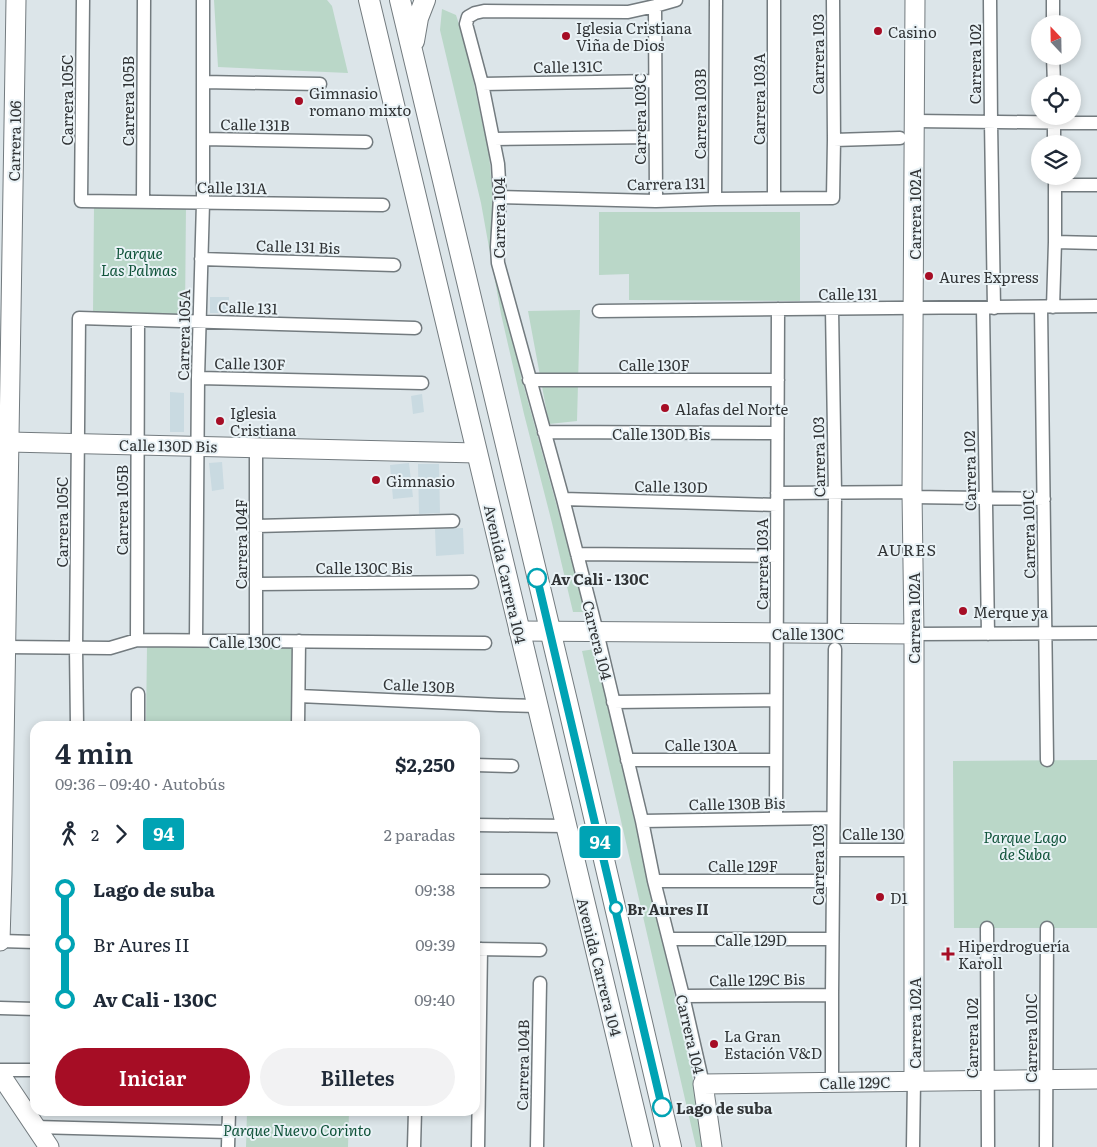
<!DOCTYPE html>
<html lang="es">
<meta charset="utf-8">
<style>
:root{--surface:#fff;--page:#f2f2f3;--text:#1f2937;--muted:#747a83;--accent:#a60d25}
body{margin:0;font-family:Literata,serif;background:var(--page);color:var(--text);height:100vh;display:flex;flex-direction:column;font-size:19px;white-space:nowrap}
*{box-sizing:border-box;margin:0}
p{font-size:16px;color:var(--muted)}
.icon{flex:none;width:28px;height:28px;fill:none;stroke:currentColor;stroke-width:2;stroke-linecap:round;stroke-linejoin:round}
.map{position:relative;flex:1;overflow:hidden}
.sheet{position:absolute;left:30px;top:721px;width:450px;height:395px;display:flex;flex-direction:column;background:var(--surface);border-radius:15px;box-shadow:0 2px 8px #0003}
.sheet>*{flex:none}
.badge{padding:0 10px;border-radius:4px;font-size:18px;line-height:32px}
.needle{width:32px;rotate:338deg}
.buttons{position:absolute;left:1031px;top:15px;display:grid;gap:10px}
.buttons a{display:grid;place-items:center;width:50px;height:50px;border-radius:50%;background:var(--surface);box-shadow:0 2px 8px #0003;font-size:25px}
.map>.badge{position:absolute;translate:-50% -50%;box-shadow:0 0 0 2px #fff}
.legs{display:flex;align-items:center;gap:8px;height:55px;padding:0 25px;font-size:16px}
.legs p{margin-inline-start:auto}
.head{display:flex;align-items:center;justify-content:space-between;height:85px;padding:0 25px}
h1{font-size:28px;font-weight:600;line-height:38px}
.action{display:flex;gap:10px;margin-top:auto;padding:10px 25px}
.action a{flex:1;height:58px;border-radius:30px;background:var(--accent);color:#fff;font-size:20px;font-weight:600;line-height:58px;text-align:center}
.action a+a{background:var(--page);color:var(--text)}
ul{padding:0 25px;list-style:none}
li{display:flex;align-items:center;gap:18px;height:55px;font-size:19px}
li i{display:grid;place-items:center;width:8px;height:100%;margin:0 6px;background:currentColor}
li i::after{content:'';width:12px;height:12px;margin:-6px;border:4px solid;border-radius:50%;background:var(--surface)}
li p{margin-inline-start:auto}
li:first-child i{background:linear-gradient(#0000 50%,currentColor 0)}
li:last-child i{background:linear-gradient(currentColor 50%,#0000 0)}
.map>svg:first-child{display:block}
.built{fill:#c9dae1}
.green{fill:#bad7c8}
.lines{fill:none;stroke-linecap:round;stroke-linejoin:round}
.street-casing{stroke:#737b7f;stroke-width:15}
.secondary-casing{stroke:#737b7f;stroke-width:21}
.primary-casing{stroke:#737b7f;stroke-width:22}
.street{stroke:#fff;stroke-width:12}
.secondary{stroke:#fff;stroke-width:19}
.primary{stroke:#fff;stroke-width:20}
.line-1-casing{stroke:#fff;stroke-width:11}
.line-1{stroke:#00a3b4;stroke-width:8}
.poi-dot{fill:#a60d25;stroke:#e9f2f6;stroke-width:2}
.stop-1-dot{fill:#fff;stroke:#00a3b4;stroke-width:2.5}
.labels{text-anchor:middle;dominant-baseline:central;stroke-width:4;stroke-linejoin:round;paint-order:stroke}
.poi-label{font-size:15px;fill:#313436;stroke:#e9f2f6;text-anchor:start}
.street-label{font-size:15px;fill:#313436;stroke:#e9f2f6}
.park-label{font-size:15px;font-style:italic;fill:#10533a;stroke:#e9f2f6}
.stop-label{font-size:15px;font-weight:bold;fill:#313436;stroke:#e9f2f6;text-anchor:start}
.neighbourhood-label{font-size:16px;letter-spacing:1px;fill:#313436;stroke:#e9f2f6}
</style>
<div class="map">
<svg width="1097" height="1147" viewBox="0 0 1097 1147">
<rect width="100%" height="100%" fill="#dce5e9"/>
<path class="built" d="M 210,297 L 229,297 L 229,313 L 210,313 Z
M 170,392 L 184,393 L 184,432 L 170,432 Z
M 422,394 L 424,412 L 413,414 L 411,396 Z
M 222,462 L 224,489 L 212,491 L 209,463 Z
M 409,463 L 413,497 L 393,499 L 390,465 Z
M 418,464 L 439,464 L 440,513 L 419,514 Z
M 463,528 L 464,554 L 436,556 L 435,529 Z"/>
<path class="green" d="M 214,0 L 327,0 L 332,6 L 348,73 L 218,67 Z
M 442,9 L 456,15 L 465,42 L 489,154 L 493,200 L 494,246 L 521,376 L 586,612 L 573,612 L 552,523 L 524,414 L 501,314 L 481,203 L 440,30 Z
M 94,206 L 186,206 L 185,315 L 93,314 Z
M 599,212 L 800,212 L 800,301 L 629,300 L 629,274 L 599,275 Z
M 580,310 L 577,421 L 549,424 L 528,311 Z
M 147,646 L 293,647 L 294,726 L 146,726 Z
M 595,649 L 689,1058 L 705,1147 L 696,1147 L 582,651 Z
M 1097,760 L 1097,928 L 954,928 L 953,761 Z
M 247,1111 L 349,1111 L 348,1147 L 246,1147 Z"/>
<g class="lines">
<defs>
<path id="street" d="M 83,0 L 81,201 L 383,205
M 676,0 L 655,6 L 628,12 L 484,11 L 475,13 L 468,17 L 466,24 L 482,84 L 498,164 L 500,197 L 497,247 L 498,263 L 563,499 L 597,632 L 642,821 L 654,881 L 683,996 L 703,1084
M 990,0 L 991,122 L 994,308
M 1053,0 L 1053,24
M 655,6 L 656,201
M 1053,56 L 1054,84
M 203,82 L 320,84
M 482,84 L 655,81
M 1054,116 L 1054,144
M 915,121 L 1097,123
M 203,139 L 366,142
M 494,139 L 655,137
M 834,140 L 900,138
M 1055,185 L 1097,185
M 500,197 L 656,201 L 715,199 L 833,198 L 834,140 L 833,0
M 774,198 L 774,0
M 715,199 L 716,0
M 143,202 L 144,0
M 1055,242 L 1097,243
M 201,259 L 394,265
M 1041,307 L 1047,760
M 1053,307 L 1055,242 L 1055,176
M 983,308 L 988,634
M 832,309 L 835,493 L 834,634
M 599,311 L 1097,306
M 198,378 L 422,383
M 529,380 L 778,380
M 544,432 L 777,433
M 256,447 L 256,641
M 777,493 L 912,492
M 912,497 L 1044,499
M 563,499 L 777,505
M 256,526 L 453,521
M 577,554 L 777,556
M 256,584 L 472,582
M 914,634 L 1097,633
M 137,640 L 138,320
M 196,640 L 198,378 L 203,203 L 203,0
M 6,647 L 110,648 L 137,640 L 485,643
M 299,696 L 499,705 L 537,706
M 613,702 L 776,700
M 77,726 L 76,648 L 79,318 L 415,328
M 138,726 L 138,694
M 298,726 L 299,641
M 627,760 L 776,760
M 475,765 L 512,766
M 776,819 L 778,309
M 642,821 L 833,818
M 475,825 L 566,826
M 833,850 L 914,850
M 475,881 L 543,881
M 654,881 L 833,881
M 987,928 L 988,1147
M 669,939 L 832,939
M 1,941 L 35,942
M 475,949 L 540,950
M 683,996 L 832,995
M 0,1008 L 35,1009
M 0,1070 L 35,1070
M 832,1082 L 832,995 L 835,649
M 35,1127 L 228,1132
M 228,1147 L 229,1111
M 414,1147 L 415,1111
M 478,1147 L 481,949
M 537,1147 L 540,983
M 913,1147 L 914,1081
M 1046,1147 L 1047,928"/>
<path id="secondary" d="M 9,442 L 477,453
M 519,631 L 914,634
M 0,941 L 2,873 L 16,0
M 0,1074 L 49,1147
M 914,1081 L 914,634 L 912,492 L 915,0
M 712,1147 L 703,1084 L 1097,1079"/>
<path id="primary" d="M 369,0 L 643,1147
M 400,0 L 567,701 L 671,1147
M 414,41 L 418,18 L 425,0"/>
</defs>
<use href="#street" class="street-casing"/>
<use href="#secondary" class="secondary-casing"/>
<use href="#primary" class="primary-casing"/>
<use href="#street" class="street"/>
<use href="#secondary" class="secondary"/>
<use href="#primary" class="primary"/>
</g>
<g class="lines">
<defs>
<path id="line-1" d="M 537,578 L 662,1107"/>
</defs>
<use href="#line-1" class="line-1-casing"/>
<use href="#line-1" class="line-1"/>
</g>
<g class="poi-dot">
<circle cx="878" cy="31" r="5"/>
<circle cx="566" cy="36" r="5"/>
<circle cx="299" cy="101" r="5"/>
<circle cx="929" cy="276" r="5"/>
<circle cx="665" cy="408" r="5"/>
<circle cx="220" cy="421" r="5"/>
<circle cx="376" cy="480" r="5"/>
<circle cx="963" cy="611" r="5"/>
<circle cx="880" cy="897" r="5"/>
<path d="M945.5 946.5h5v5h5v5h-5v5h-5v-5h-5v-5h5z"/>
<circle cx="714" cy="1044" r="5"/>
</g>
<g class="stop-1-dot">
<circle cx="537" cy="578" r="9"/>
<circle cx="616" cy="908" r="6"/>
<circle cx="662" cy="1107" r="9"/>
</g>
<g class="labels">
<g class="poi-label">
<text x="576" y="27">Iglesia Cristiana<tspan x="576" dy="17">Viña de Dios</tspan></text>
<text x="888" y="31">Casino</text>
<text x="309" y="92">Gimnasio<tspan x="309" dy="17">romano mixto</tspan></text>
<text x="939" y="276">Aures Express</text>
<text x="675" y="408">Alafas del Norte</text>
<text x="230" y="412">Iglesia<tspan x="230" dy="17">Cristiana</tspan></text>
<text x="386" y="480">Gimnasio</text>
<text x="973" y="611">Merque ya</text>
<text x="890" y="897">D1</text>
<text x="958" y="945">Hiperdroguería<tspan x="958" dy="17">Karoll</tspan></text>
<text x="724" y="1035">La Gran<tspan x="724" dy="17">Estación V&amp;D</tspan></text>
</g>
<g class="street-label">
<text transform="translate(817 54) rotate(-90)">Carrera 103</text>
<text transform="translate(974 64) rotate(-90)">Carrera 102</text>
<text transform="translate(568 66) rotate(-1)">Calle 131C</text>
<text transform="translate(758 99) rotate(-90)">Carrera 103A</text>
<text transform="translate(66 100) rotate(-90)">Carrera 105C</text>
<text transform="translate(127 101) rotate(-90)">Carrera 105B</text>
<text transform="translate(699 114) rotate(-90)">Carrera 103B</text>
<text transform="translate(639 119) rotate(-90)">Carrera 103C</text>
<text transform="translate(255 124) rotate(1)">Calle 131B</text>
<text transform="translate(14 141) rotate(-89)">Carrera 106</text>
<text transform="translate(666 183) rotate(-1)">Carrera 131</text>
<text transform="translate(232 187) rotate(1)">Calle 131A</text>
<text transform="translate(914 214) rotate(-90)">Carrera 102A</text>
<text transform="translate(498 218) rotate(-90)">Carrera 104</text>
<text transform="translate(298 246) rotate(2)">Calle 131 Bis</text>
<text x="848" y="293">Calle 131</text>
<text transform="translate(248 307) rotate(2)">Calle 131</text>
<text transform="translate(183 335) rotate(-89)">Carrera 105A</text>
<text transform="translate(250 363) rotate(1)">Calle 130F</text>
<text x="654" y="364">Calle 130F</text>
<text x="661" y="433">Calle 130D Bis</text>
<text transform="translate(168 445) rotate(1)">Calle 130D Bis</text>
<text transform="translate(818 457) rotate(-91)">Carrera 103</text>
<text transform="translate(969 471) rotate(-91)">Carrera 102</text>
<text transform="translate(671 486) rotate(1)">Calle 130D</text>
<text transform="translate(121 510) rotate(-90)">Carrera 105B</text>
<text transform="translate(61 522) rotate(-90)">Carrera 105C</text>
<text transform="translate(1028 534) rotate(-91)">Carrera 101C</text>
<text transform="translate(240 544) rotate(-90)">Carrera 104F</text>
<text transform="translate(761 564) rotate(-90)">Carrera 103A</text>
<text x="364" y="567">Calle 130C Bis</text>
<text transform="translate(506 574) rotate(77)">Avenida Carrera 104</text>
<text transform="translate(913 618) rotate(-90)">Carrera 102A</text>
<text x="808" y="633">Calle 130C</text>
<text transform="translate(598 640) rotate(76)">Carrera 104</text>
<text x="245" y="641">Calle 130C</text>
<text transform="translate(419 685) rotate(3)">Calle 130B</text>
<text x="701" y="744">Calle 130A</text>
<text transform="translate(737 803) rotate(-1)">Calle 130B Bis</text>
<text x="873" y="833">Calle 130</text>
<text x="743" y="865">Calle 129F</text>
<text transform="translate(817 865) rotate(-90)">Carrera 103</text>
<text x="751" y="939">Calle 129D</text>
<text transform="translate(600 967) rotate(76)">Avenida Carrera 104</text>
<text transform="translate(757 979) rotate(-1)">Calle 129C Bis</text>
<text transform="translate(914 1023) rotate(-90)">Carrera 102A</text>
<text transform="translate(691 1034) rotate(77)">Carrera 104</text>
<text transform="translate(971 1038) rotate(-90)">Carrera 102</text>
<text transform="translate(1030 1038) rotate(-90)">Carrera 101C</text>
<text transform="translate(522 1065) rotate(-89)">Carrera 104B</text>
<text transform="translate(855 1082) rotate(-1)">Calle 129C</text>
</g>
<g class="park-label">
<text x="139" y="252">Parque<tspan x="139" dy="17">Las Palmas</tspan></text>
<text x="1025" y="836">Parque Lago<tspan x="1025" dy="17">de Suba</tspan></text>
<text x="297" y="1129">Parque Nuevo Corinto</text>
</g>
<g class="stop-label">
<text x="551" y="578">Av Cali - 130C</text>
<text x="627" y="908">Br Aures II</text>
<text x="676" y="1107">Lago de suba</text>
</g>
<g class="neighbourhood-label">
<text x="907" y="549">AURES</text>
</g>
</g>
</svg>
<div class="buttons">
<a><svg class="needle" viewBox="-14 -14 28 28"><path d="M0-13l5 13h-10z" fill="#e53935"/><path d="M0 13l5-13h-10z" fill="#747a83"/></svg></a>
<a><svg class="icon" aria-label="locate" viewBox="0 0 24 24"><circle cx="12" cy="12" r="6"/><path d="M12 2v4M12 18v4M2 12h4M18 12h4"/></svg></a>
<a><svg class="icon" aria-label="layers" viewBox="0 0 24 24"><path d="M12 4l9 5-9 5-9-5zM3 14l9 5 9-5"/></svg></a>
</div>
<b class="badge" style="left:600px;top:842px;background:#00a3b4;color:#fff">94</b>
<section class="sheet">
<div class="head"><div><h1>4 min</h1><p>09:36 – 09:40 · Autobús</p></div><b>$2,250</b></div>
<div class="legs"><svg class="icon" aria-label="walk" viewBox="0 0 24 24"><circle cx="13" cy="4" r="2"/><path d="M13 8l-2 6 4 7M11 14l-3 7M7 12l3-4h3l4 4"/></svg>2<svg class="icon" aria-label="forward" viewBox="0 0 24 24"><path d="M9 5l7 7-7 7"/></svg><b class="badge" style="background:#00a3b4;color:#fff">94</b><p>2 paradas</p></div>
<ul>
<li><i style="color:#00a3b4"></i><b>Lago de suba</b><p>09:38</p></li>
<li><i style="color:#00a3b4"></i><span>Br Aures II</span><p>09:39</p></li>
<li><i style="color:#00a3b4"></i><b>Av Cali - 130C</b><p>09:40</p></li>
</ul>
<div class="action"><a>Iniciar</a><a>Billetes</a></div>
</section>
</div>
